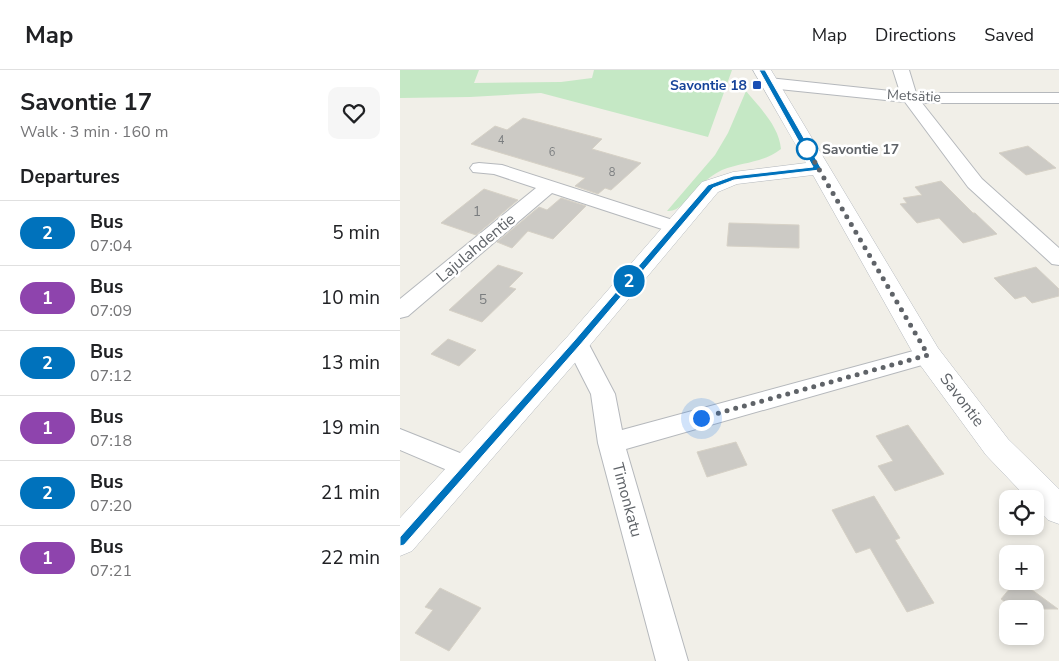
<!DOCTYPE html>
<meta charset="utf-8">
<style>
:root{--surface:#fff;--page:#f6f6f6;--text:#202124;--muted:#757577;--line:#e0e0e0}
body{margin:0;font-family:"Nunito Sans",sans-serif;background:var(--page);color:var(--text);height:100vh;display:flex;flex-direction:column;font-size:19px;white-space:nowrap}
*{box-sizing:border-box;margin:0}
p{font-size:16px;color:var(--muted)}
.icon{flex:none;width:28px;height:28px;fill:none;stroke:currentColor;stroke-width:2;stroke-linecap:round;stroke-linejoin:round}
.map{position:relative;flex:1;overflow:hidden}
.panel{display:flex;flex-direction:column;background:var(--surface);width:400px}
.panel>*{flex:none}
.badge{padding:0 10px;border-radius:16px;font-size:18px;line-height:32px}
.tools{position:absolute;left:599px;top:420px;display:grid;gap:10px}
.tools a{display:grid;place-items:center;width:45px;height:45px;border-radius:10px;background:var(--surface);box-shadow:0 2px 8px #0003;font-size:25px}
.you{position:absolute;width:25px;height:25px;margin:-12px;border:4px solid #fff;border-radius:50%;background:#1a73e8;box-shadow:0 0 0 8px #1a73e833}
.map>.badge{position:absolute;translate:-50% -50%;box-shadow:0 0 0 2px #fff}
h2{padding:0 20px;font-size:19px;line-height:45px}
.round{display:grid;place-items:center;flex:none;width:52px;height:52px;border-radius:10px;background:var(--page)}
.headline{display:flex;align-items:center;justify-content:space-between;height:85px;padding:0 20px}
h1{font-size:24px;font-weight:700;line-height:38px}
ul{padding:0;list-style:none}
li{display:flex;align-items:center;gap:15px;height:65px;padding:0 20px;border-top:1px solid var(--line)}
li div{flex:1}
li b{display:block;font-size:19px}
li em{font-style:normal}
li .badge{min-width:55px;font-weight:700;text-align:center}
header{display:flex;align-items:center;gap:30px;box-sizing:border-box;height:70px;padding:0 25px;background:var(--surface);border-bottom:1px solid var(--line)}
header strong{font-size:24px}
nav{display:flex;gap:28px;margin-inline-start:auto;font-size:18px}
main{display:flex;flex:1;min-height:0}
.map>svg:first-child{display:block}
.green{fill:#c5e8c5}
.building{fill:#cccac5;stroke:#d6d1c6}
.lines{fill:none;stroke-linecap:round;stroke-linejoin:round}
.street-casing{stroke:#b5b8bc;stroke-width:2}
.secondary-casing{stroke:#b6babf;stroke-width:1}
.street{fill:#fff;fill-rule:evenodd}
.secondary{fill:#fff;fill-rule:evenodd}
.line{fill:#0072bc;stroke:#fff}
.walk{stroke:#5f6368;stroke-width:5;stroke-dasharray:0 9}
.transit-dot{fill:#1a4fb4;stroke:#fff;stroke-width:2}
.stop-dot{fill:#fff;stroke:#0072bc;stroke-width:2.5}
.labels{text-anchor:middle;dominant-baseline:central;stroke-width:5;stroke-linejoin:round;paint-order:stroke}
.far-number-label{font-size:11px;fill:#7a7d7f}
.far-transit-label{font-size:14px;font-weight:bold;fill:#164399;stroke:#fff;text-anchor:end}
.far-street-label{font-size:14px;fill:#5f6368;stroke:#fff}
.far-stop-label{font-size:14px;font-weight:bold;fill:#5f6368;stroke:#fff;text-anchor:start}
.number-label{font-size:14px;fill:#7a7d7f}
.street-label{font-size:16px;fill:#5f6368;stroke:#fff}
</style>
<header>
<strong>Map</strong>
<nav><a>Map</a><a>Directions</a><a>Saved</a></nav>
</header>
<main>
<section class="panel">
<div class="headline"><div><h1>Savontie 17</h1><p>Walk · 3 min · 160 m</p></div><a class="round"><svg class="icon" aria-label="heart" viewBox="0 0 24 24"><path d="M12 20l-8-8c-3-5 5-10 8-4 3-6 11-1 8 4z"/></svg></a></div>
<h2>Departures</h2>
<ul>
<li><span class="badge" style="background:#0072bc;color:#fff">2</span><div><b>Bus</b><p>07:04</p></div><em>5 min</em></li>
<li><span class="badge" style="background:#8e44ad;color:#fff">1</span><div><b>Bus</b><p>07:09</p></div><em>10 min</em></li>
<li><span class="badge" style="background:#0072bc;color:#fff">2</span><div><b>Bus</b><p>07:12</p></div><em>13 min</em></li>
<li><span class="badge" style="background:#8e44ad;color:#fff">1</span><div><b>Bus</b><p>07:18</p></div><em>19 min</em></li>
<li><span class="badge" style="background:#0072bc;color:#fff">2</span><div><b>Bus</b><p>07:20</p></div><em>21 min</em></li>
<li><span class="badge" style="background:#8e44ad;color:#fff">1</span><div><b>Bus</b><p>07:21</p></div><em>22 min</em></li>
</ul>
</section>
<div class="map">
<svg width="659" height="591" viewBox="0 0 659 591">
<rect width="100%" height="100%" fill="#f1efe8"/>
<path class="green" d="M 0,0 L 79,0 L 74,13 L 161,12 L 192,8 L 194,0 L 332,0 L 308,67 L 141,23 L 70,27 L 0,28 Z
M 346,21 C 360,38 379,56 381,79 C 363,93 343,92 322,100 C 312,105 302,113 294,122 C 286,130 279,142 267,141 L 315,85 L 328,63 Z"/>
<path class="building" d="M 123,48 L 202,69 L 192,79 L 241,93 L 211,120 L 205,118 L 198,124 L 175,116 L 185,108 L 71,74 L 95,56 L 107,60 Z
M 628,76 L 656,98 L 626,105 L 599,83 Z
M 541,111 L 573,143 L 575,143 L 597,164 L 563,173 L 539,148 L 517,153 L 500,134 L 507,133 L 503,128 L 522,125 L 515,117 Z
M 84,119 L 118,130 L 76,165 L 41,153 Z
M 161,128 L 186,136 L 153,169 L 128,161 L 112,178 L 97,172 L 139,137 L 147,140 Z
M 329,153 L 399,155 L 399,178 L 327,176 Z
M 98,195 L 123,203 L 109,217 L 116,219 L 82,252 L 49,240 Z
M 636,197 L 659,219 L 659,226 L 632,233 L 625,226 L 615,229 L 594,208 Z
M 48,269 L 76,280 L 59,296 L 31,284 Z
M 508,355 L 544,404 L 495,421 L 478,396 L 493,391 L 476,366 Z
M 336,372 L 347,395 L 307,407 L 297,382 Z
M 474,426 L 500,468 L 495,470 L 534,533 L 507,542 L 470,478 L 456,483 L 432,440 Z
M 616,511 L 620,511 L 658,539 L 615,539 L 601,529 Z
M 40,518 L 81,538 L 49,581 L 15,563 L 33,540 L 25,537 Z"/>
<g class="lines">
<defs>
<path id="street" d="M 493,0 L 509,0 L 516,23 L 659,23 L 659,33 L 522,33 L 582,109 L 659,178 L 659,195 L 652,194 L 568,117 L 505,32 L 369,18 L 364,16 L 361,13 L 364,10 L 369,8 L 500,22 Z
M 79,93 L 102,95 L 282,153 L 285,157 L 282,161 L 275,163 L 268,161 L 152,123 L 8,246 L 0,248 L 0,229 L 136,118 L 94,104 L 73,102 L 70,98 L 73,94 Z
M 177,265 L 185,267 L 215,324 L 222,360 L 528,277 L 536,279 L 540,285 L 536,291 L 226,379 L 288,591 L 256,591 L 198,373 L 191,324 L 165,273 L 169,267 Z
M 0,359 L 75,389 L 79,397 L 75,405 L 66,408 L 0,380 Z"/>
<path id="secondary" d="M 353,0 L 371,0 L 538,278 L 608,369 L 659,419 L 659,454 L 648,450 L 635,437 L 635,429 L 628,429 L 586,385 L 518,292 L 413,105 L 337,114 L 318,122 L 186,280 L 12,481 L 0,486 L 0,448 L 168,266 L 302,112 L 333,102 L 406,93 Z"/>
</defs>
<use href="#street" class="street-casing"/>
<use href="#secondary" class="secondary-casing"/>
<use href="#street" class="street"/>
<use href="#secondary" class="secondary"/>
</g>
<path class="line" d="M 359,0 L 365,0 L 421,98 L 420,100 L 334,110 L 313,118 L 180,275 L 4,475 L 0,476 L 0,467 L 174,271 L 308,115 L 333,106 L 413,97 Z"/>
<g class="lines">
<path class="walk" d="M 301,348 L 528,285 L 407,79"/>
</g>
<rect class="transit-dot" x="352" y="10" width="10" height="10" rx="2.5"/>
<circle class="stop-dot" cx="407" cy="79" r="10"/>
<g class="labels">
<g class="far-number-label">
<text x="101" y="70">4</text>
<text x="152" y="82">6</text>
<text x="212" y="102">8</text>
</g>
<g class="far-transit-label">
<text x="347" y="15">Savontie 18</text>
</g>
<g class="far-street-label">
<text transform="translate(514 26) rotate(3)">Metsätie</text>
</g>
<g class="far-stop-label">
<text x="422" y="79">Savontie 17</text>
</g>
<g class="number-label">
<text x="77" y="141">1</text>
<text x="83" y="229">5</text>
</g>
<g class="street-label">
<text transform="translate(76 178) rotate(-40)">Lajulahdentie</text>
<text transform="translate(562 330) rotate(53)">Savontie</text>
<text transform="translate(227 430) rotate(75)">Timonkatu</text>
</g>
</g>
</svg>
<div class="tools">
<a><svg class="icon" aria-label="locate" viewBox="0 0 24 24"><circle cx="12" cy="12" r="6"/><path d="M12 2v4M12 18v4M2 12h4M18 12h4"/></svg></a>
<a>+</a>
<a>−</a>
</div>
<div class="you" style="left:301px;top:348px"></div>
<b class="badge" style="left:229px;top:211px;background:#0072bc;color:#fff">2</b>
</div>
</main>
